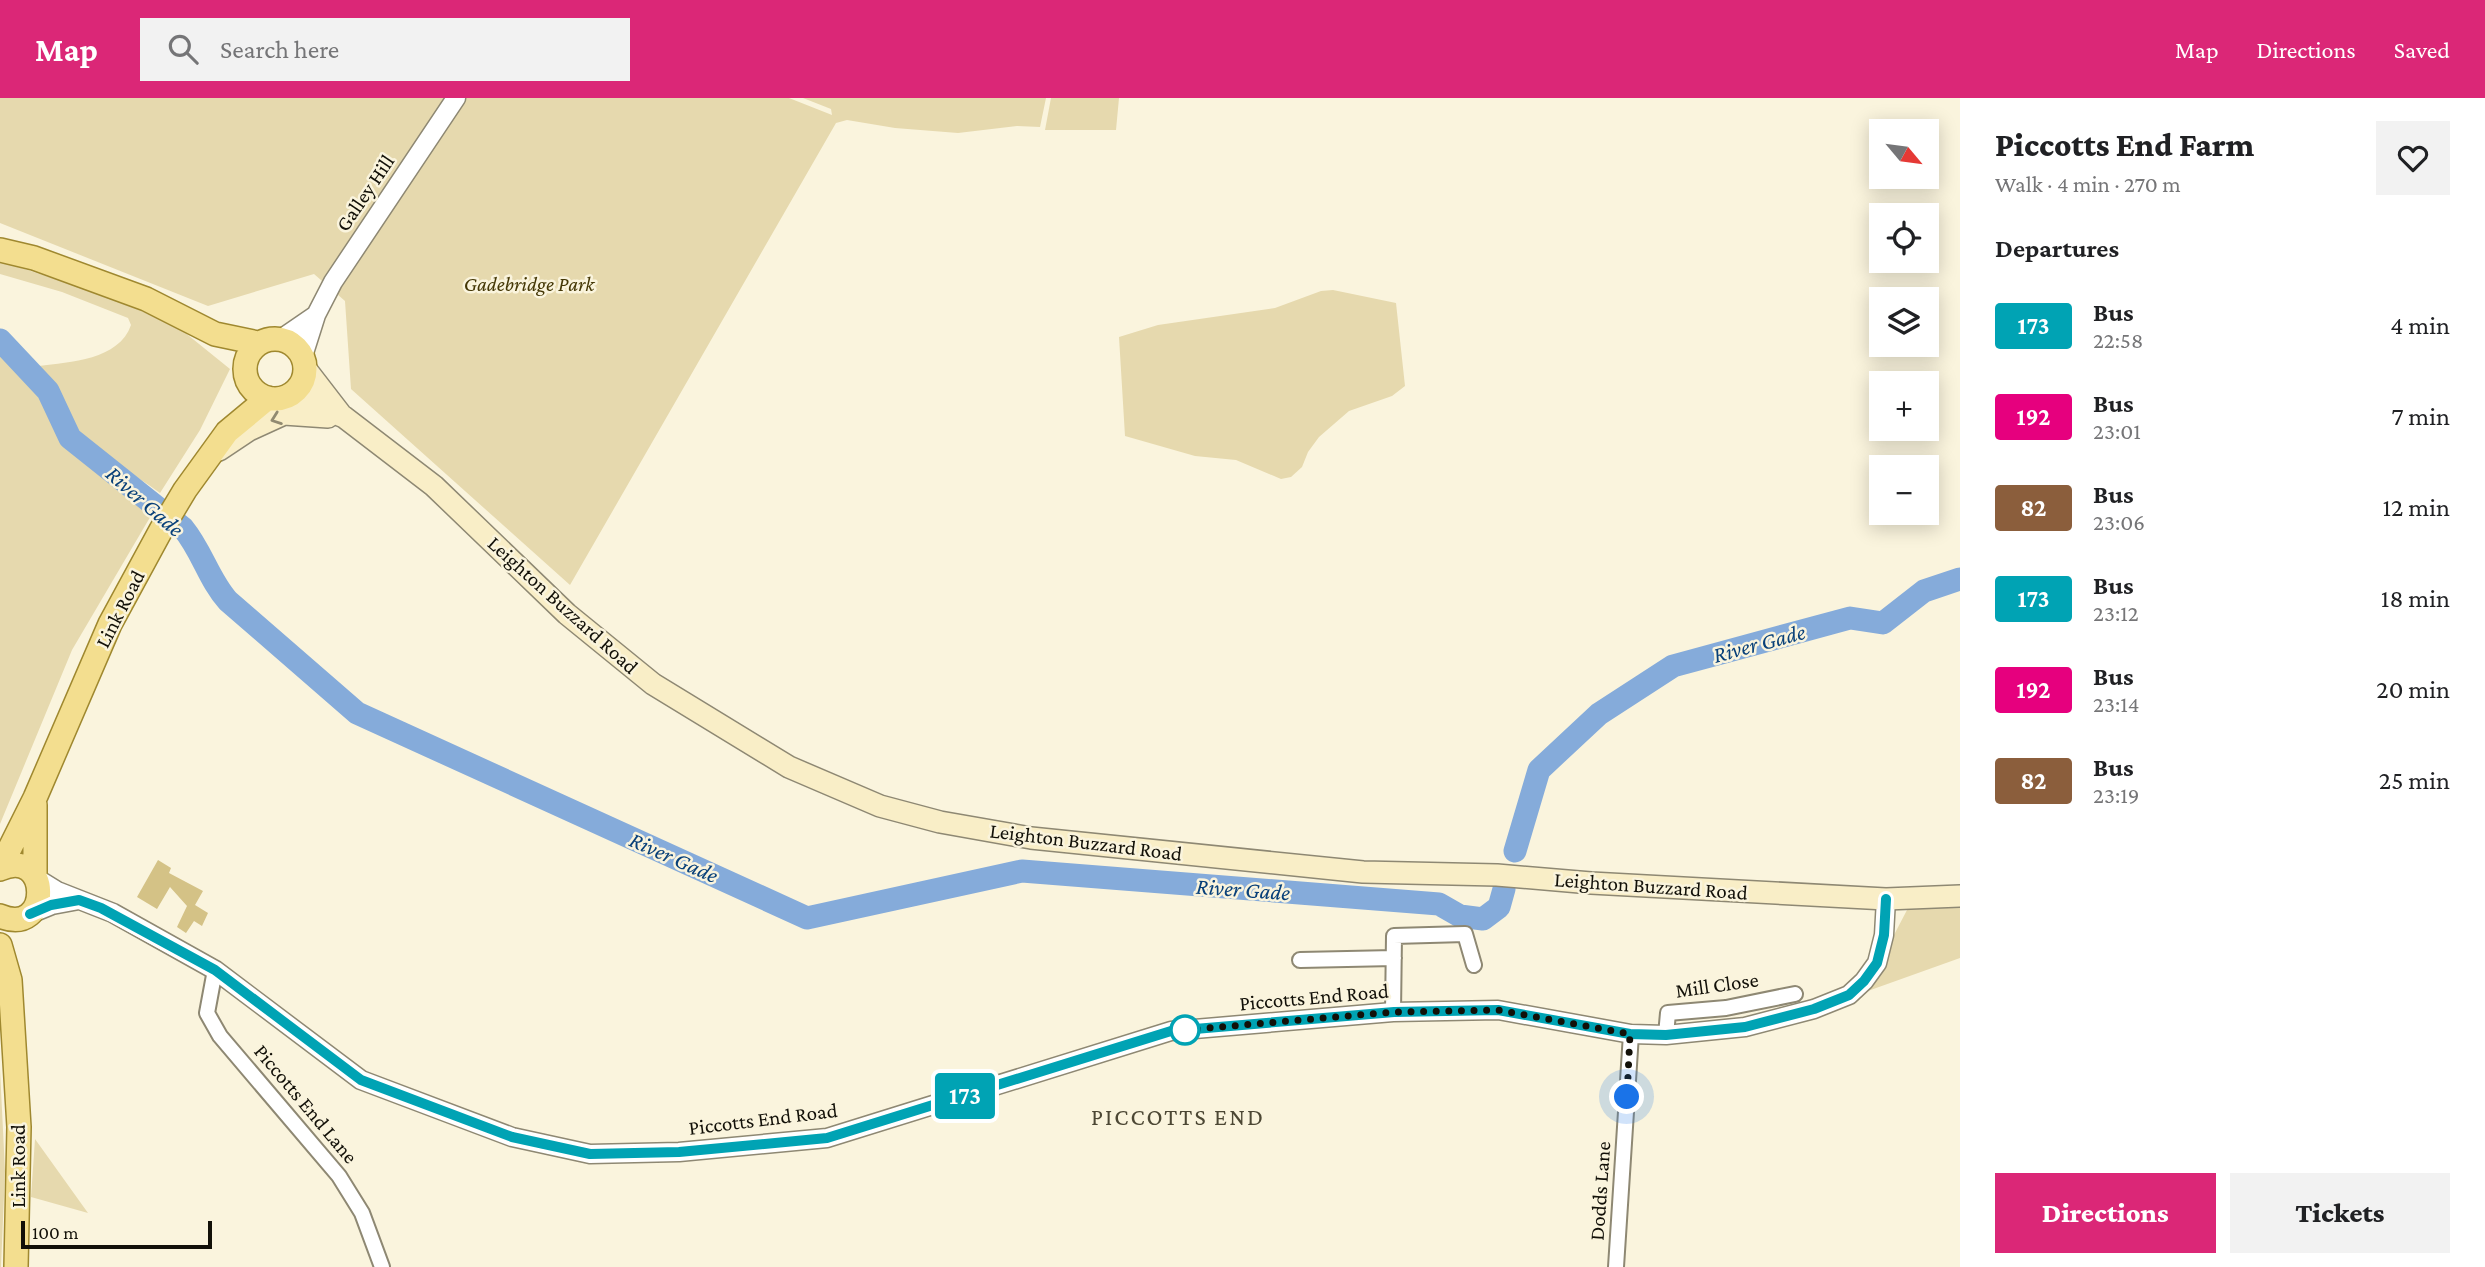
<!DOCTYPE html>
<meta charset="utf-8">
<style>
:root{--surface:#fff;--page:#f2f2f2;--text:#202124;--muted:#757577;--accent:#db2777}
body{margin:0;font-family:"Crimson Pro",serif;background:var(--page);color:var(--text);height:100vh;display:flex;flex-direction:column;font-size:26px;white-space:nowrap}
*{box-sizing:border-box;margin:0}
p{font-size:23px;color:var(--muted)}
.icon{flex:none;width:38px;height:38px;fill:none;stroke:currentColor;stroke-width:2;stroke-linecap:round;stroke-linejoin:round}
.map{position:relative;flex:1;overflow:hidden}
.details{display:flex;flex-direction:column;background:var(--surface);width:525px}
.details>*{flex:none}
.badge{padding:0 14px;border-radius:5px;font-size:24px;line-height:46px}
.needle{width:46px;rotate:119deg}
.controls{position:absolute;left:1869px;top:21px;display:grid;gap:14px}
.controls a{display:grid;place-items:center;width:70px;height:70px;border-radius:0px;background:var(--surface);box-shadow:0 4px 18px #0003;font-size:35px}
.scale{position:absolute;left:21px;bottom:18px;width:191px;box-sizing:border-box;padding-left:7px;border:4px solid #121008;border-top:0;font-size:19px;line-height:24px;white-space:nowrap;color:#121008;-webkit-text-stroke:5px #faf4dd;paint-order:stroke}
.you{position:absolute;width:35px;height:35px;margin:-18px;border:5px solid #fff;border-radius:50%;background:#1a73e8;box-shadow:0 0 0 10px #1a73e833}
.map>.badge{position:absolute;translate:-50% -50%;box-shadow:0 0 0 4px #fff}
h2{padding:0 35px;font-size:26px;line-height:63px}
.round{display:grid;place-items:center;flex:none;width:74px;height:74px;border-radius:0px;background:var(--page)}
.summary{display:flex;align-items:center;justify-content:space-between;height:119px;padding:0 35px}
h1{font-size:33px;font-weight:800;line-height:52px}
.action{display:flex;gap:14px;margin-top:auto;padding:14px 35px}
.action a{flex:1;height:80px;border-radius:0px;background:var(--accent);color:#fff;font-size:28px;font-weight:800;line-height:80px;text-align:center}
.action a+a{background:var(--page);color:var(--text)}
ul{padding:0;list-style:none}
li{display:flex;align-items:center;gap:21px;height:91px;padding:0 35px}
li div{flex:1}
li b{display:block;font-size:26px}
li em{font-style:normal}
li .badge{min-width:77px;font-weight:700;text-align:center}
header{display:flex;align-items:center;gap:42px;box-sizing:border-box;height:98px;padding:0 35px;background:var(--accent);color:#fff}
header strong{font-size:33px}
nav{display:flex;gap:38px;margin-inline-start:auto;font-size:24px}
.search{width:490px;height:63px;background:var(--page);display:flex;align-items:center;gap:18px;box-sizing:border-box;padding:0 24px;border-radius:0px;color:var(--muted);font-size:26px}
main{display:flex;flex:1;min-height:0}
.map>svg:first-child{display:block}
.green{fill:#e6d9ae}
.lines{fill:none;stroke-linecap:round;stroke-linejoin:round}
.river{stroke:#85abda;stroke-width:23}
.building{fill:#d4c286}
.minor-casing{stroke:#8e8873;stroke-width:18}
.tertiary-casing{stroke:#8e8873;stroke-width:21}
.secondary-casing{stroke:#8e8873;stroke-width:24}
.primary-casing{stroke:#9f882f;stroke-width:26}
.minor{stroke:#fff;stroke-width:14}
.tertiary{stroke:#fff;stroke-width:18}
.secondary{stroke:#f9eec7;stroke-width:21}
.primary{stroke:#f3de8f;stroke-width:23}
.oneway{stroke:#918a71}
.line-casing{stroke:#fff;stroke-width:16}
.line{stroke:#00a3b4;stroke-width:10}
.walk{stroke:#121008;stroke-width:7;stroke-dasharray:0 12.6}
.stop-dot{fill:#fff;stroke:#00a3b4;stroke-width:3.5}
.labels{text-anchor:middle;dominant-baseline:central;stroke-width:5;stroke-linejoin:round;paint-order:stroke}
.street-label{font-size:21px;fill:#121008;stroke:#faf4dd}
.park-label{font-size:21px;font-style:italic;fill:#443705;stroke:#faf4dd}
.water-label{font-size:23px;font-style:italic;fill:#084079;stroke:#faf4dd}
.quarter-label{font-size:24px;letter-spacing:2px;fill:#4c4734;stroke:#faf4dd}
</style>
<header>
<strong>Map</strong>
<div class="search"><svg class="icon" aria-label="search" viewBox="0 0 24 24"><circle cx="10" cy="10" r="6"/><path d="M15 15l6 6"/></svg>Search here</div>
<nav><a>Map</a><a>Directions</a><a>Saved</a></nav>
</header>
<main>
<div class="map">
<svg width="1960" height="1169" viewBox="0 0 1960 1169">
<rect width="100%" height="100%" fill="#faf4dd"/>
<path class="green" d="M 0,0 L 789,0 L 832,17 L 831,11 L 803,0 L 1046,0 L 1040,29 L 1017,28 L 958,35 L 895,30 L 847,22 L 836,25 L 570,487 L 351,291 L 345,203 L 314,176 L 208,208 L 0,125 Z
M 1051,0 L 1119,0 L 1116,32 L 1045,32 Z
M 0,163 L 107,198 L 178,229 L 230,271 L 200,332 L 160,395 C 133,375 100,358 78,332 C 62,313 55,288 39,268 C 70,264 119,262 131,227 L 128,220 L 62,194 L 0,176 Z
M 1333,192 L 1396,205 L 1405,288 L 1392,298 L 1349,313 L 1319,339 L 1308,354 L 1302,369 L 1291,379 L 1281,381 L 1236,362 L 1195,358 L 1125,338 L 1119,239 L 1158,227 L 1275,210 L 1321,193 Z
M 0,251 L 38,293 L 58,338 L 70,351 L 154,410 L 159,404 L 72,552 L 0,726 Z
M 1960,807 L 1960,860 L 1851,899 L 1883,858 L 1907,812 L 1911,809 Z
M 0,971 L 5,1073 L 1,1169 L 0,1169 Z
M 35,1041 L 88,1115 L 31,1099 Z"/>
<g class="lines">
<path class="river" d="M 0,242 L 48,293 L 70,340 L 183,430 C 202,453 209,482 228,503 L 357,615 L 807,820 L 1022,773 L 1439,806 L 1460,818 L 1483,821 L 1499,809 L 1504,791
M 1515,753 L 1539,672 L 1599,616 L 1673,568 L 1850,520 L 1883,525 L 1924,493 L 1960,481"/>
</g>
<path class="building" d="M 158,762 L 171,770 L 169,775 L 203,793 L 195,807 L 208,815 L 202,828 L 194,823 L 186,835 L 177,829 L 187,808 L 170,789 L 157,811 L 137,799 Z"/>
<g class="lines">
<defs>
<path id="minor" d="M 1300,862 L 1394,860
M 215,872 L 207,915 L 220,938 L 339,1078 L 362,1115 L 382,1169
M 1393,914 L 1394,838 L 1465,836 L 1474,867
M 1666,937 L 1668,915 L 1726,910 L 1795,896
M 1616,1169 L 1631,936"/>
<path id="tertiary" d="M 281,241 L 316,217
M 303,258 L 316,217 L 333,184 L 456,0
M 36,780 L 57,793 L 113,815 L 215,872 L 361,982 L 512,1039 L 590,1056 L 679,1054 L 827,1040 L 1171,933 L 1393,914 L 1498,912 L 1631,936 L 1666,937 L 1745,929 L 1814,911 L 1849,897 L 1864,883 L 1877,865 L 1884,837 L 1886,801
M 30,816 L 52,807 L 79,802"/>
<path id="secondary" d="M 305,270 L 342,318
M 291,297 L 344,319 L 434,388 L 567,516 L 653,586 L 789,669 L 880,708 L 940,724 L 1031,740 L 1363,774 L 1497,777 L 1591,785 L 1886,801 L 1960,798
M 219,352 L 249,332 L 284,316 L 328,319"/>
<path id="primary" d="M 0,152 L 34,160 L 146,201 L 215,236 L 258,245
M245 271a30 30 0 1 1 60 0a30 30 0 1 1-60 0Z
M 35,707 L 35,779
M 0,770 L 35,700 L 110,526 L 161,432 L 185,392 L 227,334 L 268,300
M 0,771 C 51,748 52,840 0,818
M 0,847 L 10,882 L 19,1029 L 16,1169"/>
</defs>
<use href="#minor" class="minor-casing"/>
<use href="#tertiary" class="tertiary-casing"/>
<use href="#secondary" class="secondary-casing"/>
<use href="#primary" class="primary-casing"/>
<use href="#minor" class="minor"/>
<use href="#tertiary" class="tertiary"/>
<use href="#secondary" class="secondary"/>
<use href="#primary" class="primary"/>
</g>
<defs><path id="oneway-chevron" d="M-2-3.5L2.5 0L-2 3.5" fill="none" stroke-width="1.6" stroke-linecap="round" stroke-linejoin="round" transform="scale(1.75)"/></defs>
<use class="oneway" href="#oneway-chevron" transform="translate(276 321) rotate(160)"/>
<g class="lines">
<defs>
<path id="line" d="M 30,816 L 51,807 L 79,802 L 101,810 L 215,872 L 361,982 L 512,1039 L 590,1056 L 679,1054 L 827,1040 L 1171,933 L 1394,914 L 1498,912 L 1630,936 L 1666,937 L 1745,929 L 1814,911 L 1849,897 L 1864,883 L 1877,865 L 1884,837 L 1886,801"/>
</defs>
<use href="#line" class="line-casing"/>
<use href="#line" class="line"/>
<path class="walk" d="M 1185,932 L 1394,914 L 1498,912 L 1630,936 L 1627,999"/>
</g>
<circle class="stop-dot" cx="1185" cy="932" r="14"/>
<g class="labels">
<g class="street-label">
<text transform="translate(365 95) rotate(-56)">Galley Hill</text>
<text transform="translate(563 507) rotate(42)">Leighton Buzzard Road</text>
<text transform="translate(120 511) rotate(-63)">Link Road</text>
<text transform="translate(1086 744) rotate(7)">Leighton Buzzard Road</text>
<text transform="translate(1651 788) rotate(4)">Leighton Buzzard Road</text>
<text transform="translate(1717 887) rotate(-8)">Mill Close</text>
<text transform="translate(1314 899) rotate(-5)">Piccotts End Road</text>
<text transform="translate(306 1006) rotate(50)">Piccotts End Lane</text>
<text transform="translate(763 1021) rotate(-7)">Piccotts End Road</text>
<text transform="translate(18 1068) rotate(-90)">Link Road</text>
<text transform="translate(1600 1093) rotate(-86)">Dodds Lane</text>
</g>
<g class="park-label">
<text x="529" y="186">Gadebridge Park</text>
</g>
<g class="water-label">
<text transform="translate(145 403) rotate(41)">River Gade</text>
<text transform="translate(1759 545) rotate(-15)">River Gade</text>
<text transform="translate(674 759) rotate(24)">River Gade</text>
<text transform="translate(1243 791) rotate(4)">River Gade</text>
</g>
<g class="quarter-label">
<text x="1178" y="1018">PICCOTTS END</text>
</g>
</g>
</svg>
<div class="controls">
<a><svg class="needle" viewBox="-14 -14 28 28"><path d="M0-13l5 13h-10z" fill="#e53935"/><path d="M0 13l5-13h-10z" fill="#757577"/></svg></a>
<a><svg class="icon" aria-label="locate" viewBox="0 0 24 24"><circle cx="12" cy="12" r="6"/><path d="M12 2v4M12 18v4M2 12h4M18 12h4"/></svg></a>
<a><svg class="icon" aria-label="layers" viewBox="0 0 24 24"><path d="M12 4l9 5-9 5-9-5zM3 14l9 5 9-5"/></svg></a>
<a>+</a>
<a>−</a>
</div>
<div class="scale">100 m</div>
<div class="you" style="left:1627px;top:999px"></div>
<b class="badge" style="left:965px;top:998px;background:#00a3b4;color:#fff">173</b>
</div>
<section class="details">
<div class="summary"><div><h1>Piccotts End Farm</h1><p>Walk · 4 min · 270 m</p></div><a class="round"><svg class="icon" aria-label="heart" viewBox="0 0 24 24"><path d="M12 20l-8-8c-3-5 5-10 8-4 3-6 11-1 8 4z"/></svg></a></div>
<h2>Departures</h2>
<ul>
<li><span class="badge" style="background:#00a3b4;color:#fff">173</span><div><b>Bus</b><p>22:58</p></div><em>4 min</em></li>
<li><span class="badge" style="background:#e6007e;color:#fff">192</span><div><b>Bus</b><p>23:01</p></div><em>7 min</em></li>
<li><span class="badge" style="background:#8b5e3c;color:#fff">82</span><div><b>Bus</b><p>23:06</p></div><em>12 min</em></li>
<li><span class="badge" style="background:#00a3b4;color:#fff">173</span><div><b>Bus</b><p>23:12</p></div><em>18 min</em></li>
<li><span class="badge" style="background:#e6007e;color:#fff">192</span><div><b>Bus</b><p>23:14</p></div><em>20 min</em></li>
<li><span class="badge" style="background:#8b5e3c;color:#fff">82</span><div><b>Bus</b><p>23:19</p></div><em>25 min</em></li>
</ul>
<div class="action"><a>Directions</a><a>Tickets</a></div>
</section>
</main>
